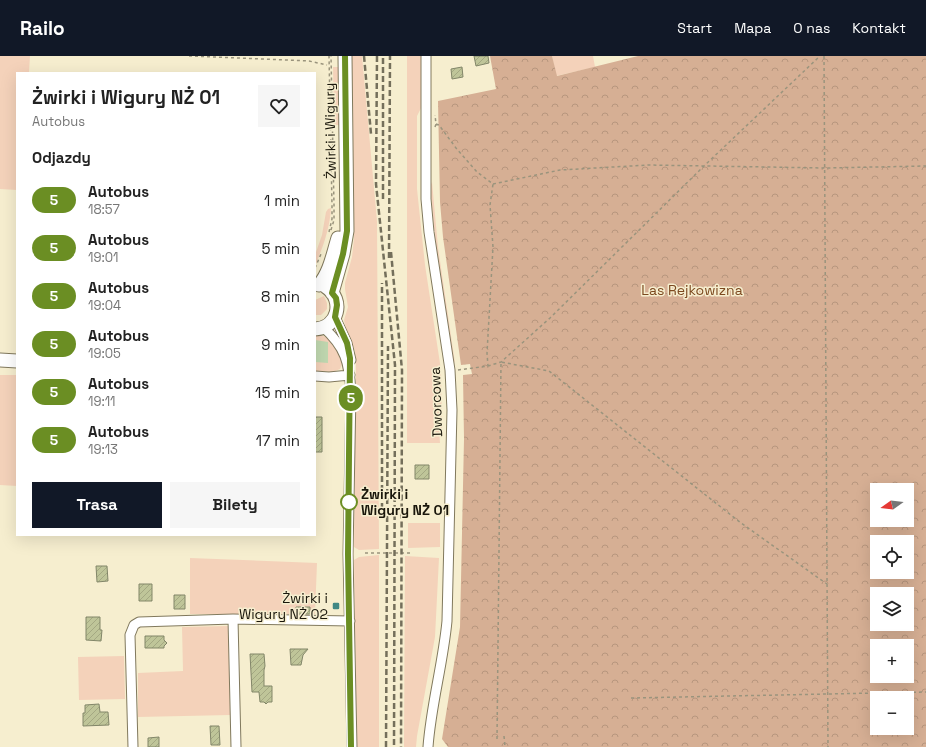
<!DOCTYPE html>
<html lang="pl">
<meta charset="utf-8">
<style>
:root{--surface:#fff;--page:#f6f6f6;--text:#222;--muted:#767676;--accent:#111827}
body{margin:0;font-family:"Space Grotesk",sans-serif;background:var(--page);color:var(--text);height:100vh;display:flex;flex-direction:column;font-size:15px;white-space:nowrap}
*{box-sizing:border-box;margin:0}
p{font-size:13px;color:var(--muted)}
.icon{flex:none;width:22px;height:22px;fill:none;stroke:currentColor;stroke-width:2;stroke-linecap:round;stroke-linejoin:round}
.map{position:relative;flex:1;overflow:hidden}
.side{position:absolute;left:16px;top:16px;width:300px;height:464px;display:flex;flex-direction:column;background:var(--surface);border-radius:0px;box-shadow:0 4px 16px #0002}
.side>*{flex:none}
.badge{padding:0 8px;border-radius:13px;font-size:14px;line-height:26px}
.needle{width:26px;rotate:256deg}
.buttons{position:absolute;left:870px;top:427px;display:grid;gap:8px}
.buttons a{display:grid;place-items:center;width:44px;height:44px;border-radius:0px;background:var(--surface);box-shadow:0 4px 16px #0002;font-size:20px}
.map>.badge{position:absolute;translate:-50% -50%;box-shadow:0 0 0 2px #fff}
h2{padding:0 16px;font-size:15px;line-height:36px}
.round{display:grid;place-items:center;flex:none;width:42px;height:42px;border-radius:0px;background:var(--page)}
.overview{display:flex;align-items:center;justify-content:space-between;height:68px;padding:0 16px}
h1{font-size:19px;font-weight:800;line-height:30px}
.action{display:flex;gap:8px;margin-top:auto;padding:8px 16px}
.action a{flex:1;height:46px;border-radius:0px;background:var(--accent);color:#fff;font-size:16px;font-weight:800;line-height:46px;text-align:center}
.action a+a{background:var(--page);color:var(--text)}
ul{padding:0;list-style:none}
li{display:flex;align-items:center;gap:12px;height:48px;padding:0 16px}
li div{flex:1}
li b{display:block;font-size:15px}
li em{font-style:normal}
li .badge{min-width:44px;font-weight:700;text-align:center}
header{display:flex;align-items:center;gap:24px;box-sizing:border-box;height:56px;padding:0 20px;background:var(--accent);color:#fff}
header strong{font-size:19px}
nav{display:flex;gap:22px;margin-inline-start:auto;font-size:14px}
.map>svg:first-child{display:block}
.green{fill:#f4d2ba}
.forest{fill:url(#forest-crowns);fill-rule:evenodd}
.water{fill:#c0d8b0}
.building{fill:url(#building-hatch);stroke:#828669}
.lines{fill:none;stroke-linecap:round;stroke-linejoin:round}
.street-casing{stroke:#81795d;stroke-width:11}
.secondary-casing{stroke:#81795d;stroke-width:15}
.path{stroke:#9a947d;stroke-width:1.5;stroke-dasharray:3 3;stroke-linecap:butt}
.street{stroke:#fff;stroke-width:9}
.secondary{stroke:#fff;stroke-width:13}
.rail{stroke:#746f5b;stroke-width:2.5;stroke-dasharray:6 3;stroke-linecap:butt}
.line-casing{stroke:#fff;stroke-width:9}
.line{stroke:#6b8e23;stroke-width:6}
.stop-dot{fill:#fff;stroke:#6b8e23;stroke-width:2}
.poi-dot{fill:#408884;stroke:#f6eecf;stroke-width:1.5}
.labels{text-anchor:middle;dominant-baseline:central;stroke-width:3;stroke-linejoin:round;paint-order:stroke}
.street-label{font-size:14px;fill:#19160b;stroke:#f6eecf}
.park-label{font-size:14px;fill:#7c491f;stroke:#f6eecf}
.stop-label{font-size:14px;font-weight:bold;fill:#19160b;stroke:#f6eecf;text-anchor:start}
.poi-label{font-size:14px;fill:#19160b;stroke:#f6eecf;text-anchor:end}
</style>
<header>
<strong>Railo</strong>
<nav><a>Start</a><a>Mapa</a><a>O nas</a><a>Kontakt</a></nav>
</header>
<div class="map">
<svg width="926" height="691" viewBox="0 0 926 691">
<defs>
<pattern id="forest-crowns" width="20" height="18" patternUnits="userSpaceOnUse"><rect width="20" height="18" fill="#d6af94"/><path d="M2 6a3 3 0 1 1 6 0M12 15a3 3 0 1 1 6 0" fill="none" stroke="#b7967e"/></pattern>
<pattern id="building-hatch" width="6" height="6" patternUnits="userSpaceOnUse"><rect width="6" height="6" fill="#bfc599"/><path d="M-1 1l2-2M0 6l6-6M5 7l2-2" fill="none" stroke="#a4a882"/></pattern>
</defs>
<rect width="100%" height="100%" fill="#f6eecf"/>
<path class="green" d="M 0,0 L 30,0 L 29,16 L 50,17 L 17,17 L 17,134 L 0,133 Z
M 351,0 L 362,0 L 377,165 L 379,493 L 359,494 L 354,491 L 356,306 L 355,295 L 347,277 L 344,264 L 348,251 L 345,233 L 345,227 L 352,201 L 354,183 Z
M 407,0 L 422,0 L 422,50 L 417,60 L 417,133 L 425,209 L 441,314 L 442,373 L 439,373 L 440,387 L 407,387 Z
M 552,0 L 593,0 L 595,11 L 556,20 Z
M 333,11 L 338,11 L 340,13 L 341,66 L 339,69 L 334,69 Z
M 432,126 L 438,191 L 455,307 L 452,301 L 436,192 L 430,131 Z
M 331,152 C 330,172 323,191 315,210 L 315,199 L 322,179 L 326,156 L 328,153 Z
M 324,240 L 327,247 L 327,253 L 321,259 L 315,259 L 315,244 Z
M 315,278 C 334,281 335,290 343,306 L 340,313 L 333,316 L 315,315 Z
M 0,319 L 17,319 L 17,430 L 0,429 Z
M 408,467 L 440,467 L 440,491 L 408,492 Z
M 379,499 L 379,691 L 357,691 L 354,504 L 359,501 Z
M 405,500 L 439,502 L 435,581 L 417,680 L 416,691 L 404,691 Z
M 190,502 L 317,507 L 315,558 L 190,558 Z
M 229,570 L 230,659 L 138,661 L 138,617 L 183,615 L 182,571 Z
M 124,600 L 125,643 L 79,644 L 78,601 Z"/>
<path class="forest" d="M 490,0 L 552,0 L 557,20 L 638,0 L 926,0 L 926,691 L 448,691 L 442,683 L 460,571 L 464,383 L 463,319 L 472,318 L 470,308 L 461,309 L 443,181 L 440,146 L 438,45 L 496,33 ZM 877,434 L 907,434 L 907,464 L 877,464 ZM 877,486 L 907,486 L 907,516 L 877,516 ZM 877,538 L 907,538 L 907,568 L 877,568 ZM 877,590 L 907,590 L 907,620 L 877,620 ZM 877,642 L 907,642 L 907,672 L 877,672 Z"/>
<path class="water" d="M 315,284 L 328,286 L 328,307 L 315,306 Z"/>
<path class="building" d="M 474,0 L 488,0 L 489,7 L 476,10 Z
M 462,11 L 463,21 L 452,23 L 451,13 Z
M 315,361 L 322,361 L 322,396 L 315,396 Z
M 415,409 L 429,409 L 429,423 L 415,423 Z
M 96,510 L 107,510 L 108,525 L 97,526 Z
M 139,528 L 152,528 L 152,545 L 139,545 Z
M 174,539 L 185,539 L 185,553 L 174,553 Z
M 296,551 L 310,551 L 310,558 L 296,558 Z
M 86,561 L 100,561 L 100,574 L 102,574 L 101,585 L 86,584 Z
M 145,580 L 164,580 L 164,584 L 167,587 L 164,590 L 164,592 L 145,592 Z
M 290,593 L 308,593 L 303,599 L 301,609 L 291,609 Z
M 250,598 L 264,598 L 265,610 L 264,614 L 264,630 L 272,630 L 272,646 L 268,646 L 266,648 L 264,646 L 260,646 L 259,636 L 252,636 Z
M 99,648 L 100,656 L 108,656 L 109,669 L 83,670 L 83,657 L 85,657 L 85,649 Z
M 210,670 L 219,670 L 220,689 L 211,689 Z
M 159,681 L 159,691 L 148,691 L 148,682 Z"/>
<g class="lines">
<defs>
<path id="street" d="M 426,0 L 426,143 L 429,176 L 450,314 L 452,354 L 447,565 C 443,608 431,649 428,691
M 335,261 L 347,287 L 351,304
M 323,271 C 346,292 349,306 351,336 L 348,498 L 352,691
M 315,320 L 329,321 L 350,319
M 233,563 L 236,691
M 133,691 L 130,579 L 134,569 L 139,566 L 233,563 L 350,565"/>
<path id="secondary" d="M 319,229 C 330,216 333,198 338,182
M 332,237 L 343,198 L 347,175 L 345,0
M 315,273 C 338,272 345,244 326,231
M 0,304 L 17,305"/>
</defs>
<use href="#street" class="street-casing"/>
<use href="#secondary" class="secondary-casing"/>
<path class="path" d="M 189,0 L 309,5 L 327,9
M 824,0 L 828,691
M 436,68 L 439,69 L 456,92 L 477,116 L 493,128 L 490,149 L 493,191 L 487,297 L 488,310
M 435,71 L 436,68 L 435,59
M 493,128 L 560,114 L 649,109 L 825,112 L 926,110
M 331,174 L 334,164 L 334,149 L 331,0
M 329,176 L 332,163 L 332,149 L 329,0
M 315,212 L 321,198
M 458,314 L 488,310 L 501,306 L 550,262 L 704,110 L 820,0
M 365,497 L 411,497
M 631,642 L 926,636
M 504,680 L 505,691
M 497,683 L 501,306 L 549,315 L 741,467 L 827,528"/>
<use href="#street" class="street"/>
<use href="#secondary" class="secondary"/>
<path class="rail" d="M 364,0 L 371,78
M 377,0 L 376,128 L 395,309 L 394,691
M 383,143 L 383,0
M 391,196 L 402,314 L 401,691
M 389,202 L 390,0
M 382,453 L 382,227
M 386,691 L 388,290"/>
</g>
<g class="lines">
<defs>
<path id="line" d="M 345,0 L 347,175 L 343,198 L 332,237 L 336,242 L 337,249 L 335,261 L 347,287 L 350,302 L 348,498 L 351,691"/>
</defs>
<use href="#line" class="line-casing"/>
<use href="#line" class="line"/>
</g>
<circle class="stop-dot" cx="349" cy="446" r="8"/>
<rect class="poi-dot" x="332" y="546" width="8" height="8" rx="2"/>
<g class="labels">
<g class="street-label">
<text transform="translate(330 75) rotate(-91)">Żwirki i Wigury</text>
<text transform="translate(436 346) rotate(-92)">Dworcowa</text>
</g>
<g class="park-label">
<text x="692" y="234">Las Rejkowizna</text>
</g>
<g class="stop-label">
<text x="361" y="438">Żwirki i<tspan x="361" dy="16">Wigury NŻ 01</tspan></text>
</g>
<g class="poi-label">
<text x="328" y="542">Żwirki i<tspan x="328" dy="16">Wigury NŻ 02</tspan></text>
</g>
</g>
</svg>
<div class="buttons">
<a><svg class="needle" viewBox="-14 -14 28 28"><path d="M0-13l5 13h-10z" fill="#e53935"/><path d="M0 13l5-13h-10z" fill="#767676"/></svg></a>
<a><svg class="icon" aria-label="locate" viewBox="0 0 24 24"><circle cx="12" cy="12" r="6"/><path d="M12 2v4M12 18v4M2 12h4M18 12h4"/></svg></a>
<a><svg class="icon" aria-label="layers" viewBox="0 0 24 24"><path d="M12 4l9 5-9 5-9-5zM3 14l9 5 9-5"/></svg></a>
<a>+</a>
<a>−</a>
</div>
<b class="badge" style="left:351px;top:342px;background:#6b8e23;color:#fff">5</b>
<section class="side">
<div class="overview"><div><h1>Żwirki i Wigury NŻ 01</h1><p>Autobus</p></div><a class="round"><svg class="icon" aria-label="heart" viewBox="0 0 24 24"><path d="M12 20l-8-8c-3-5 5-10 8-4 3-6 11-1 8 4z"/></svg></a></div>
<h2>Odjazdy</h2>
<ul>
<li><span class="badge" style="background:#6b8e23;color:#fff">5</span><div><b>Autobus</b><p>18:57</p></div><em>1 min</em></li>
<li><span class="badge" style="background:#6b8e23;color:#fff">5</span><div><b>Autobus</b><p>19:01</p></div><em>5 min</em></li>
<li><span class="badge" style="background:#6b8e23;color:#fff">5</span><div><b>Autobus</b><p>19:04</p></div><em>8 min</em></li>
<li><span class="badge" style="background:#6b8e23;color:#fff">5</span><div><b>Autobus</b><p>19:05</p></div><em>9 min</em></li>
<li><span class="badge" style="background:#6b8e23;color:#fff">5</span><div><b>Autobus</b><p>19:11</p></div><em>15 min</em></li>
<li><span class="badge" style="background:#6b8e23;color:#fff">5</span><div><b>Autobus</b><p>19:13</p></div><em>17 min</em></li>
</ul>
<div class="action"><a>Trasa</a><a>Bilety</a></div>
</section>
</div>
